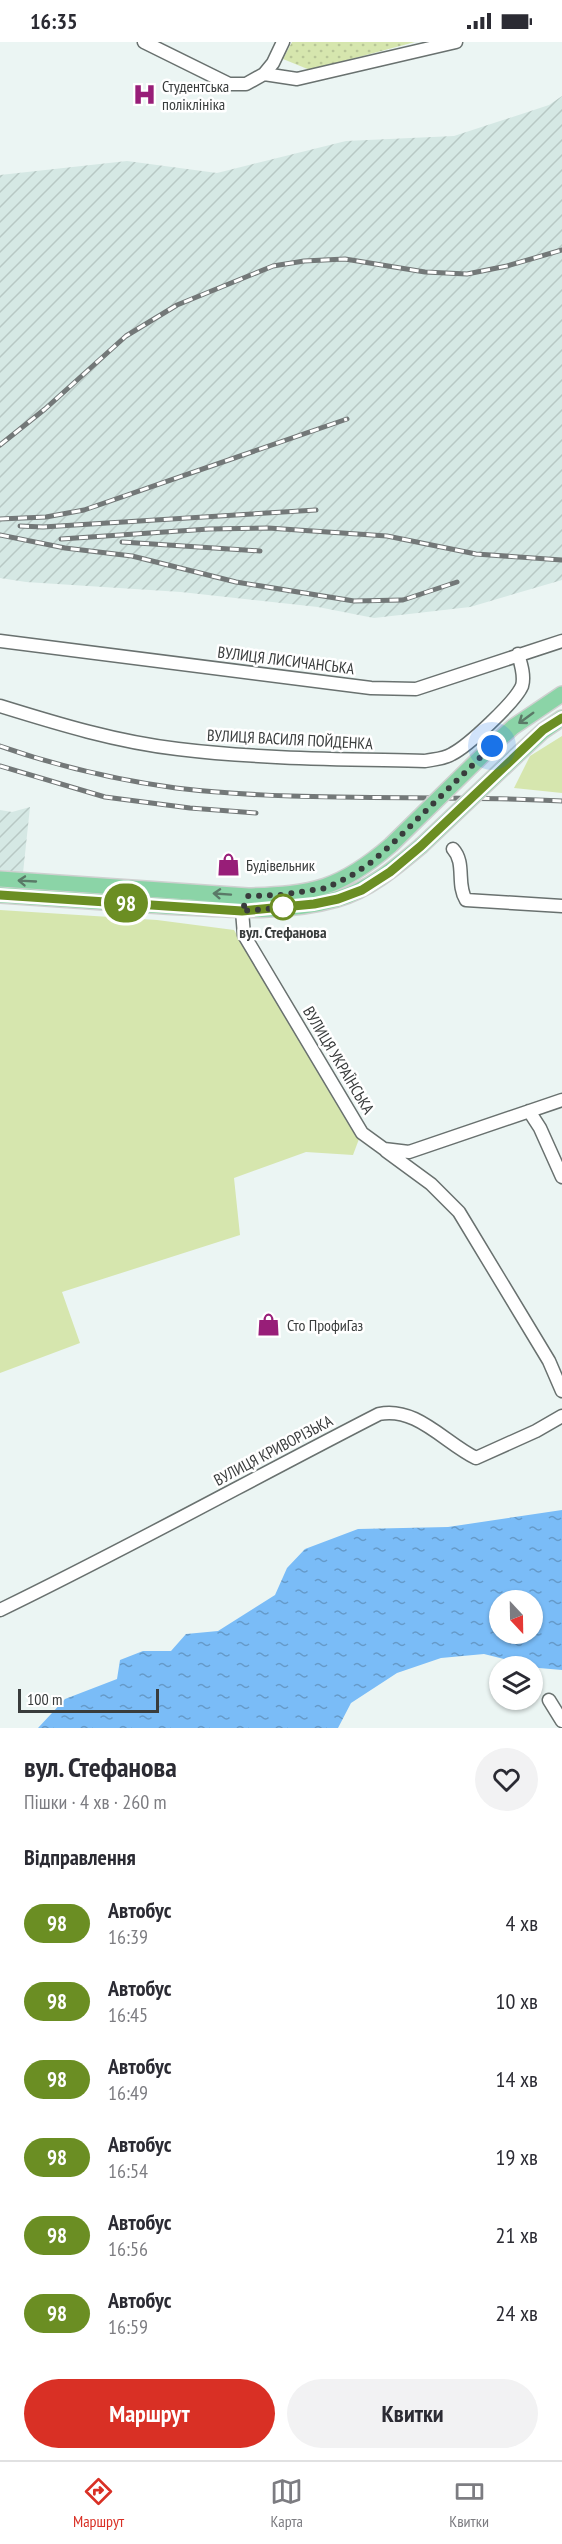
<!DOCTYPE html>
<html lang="uk">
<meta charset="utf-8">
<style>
:root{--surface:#fff;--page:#f2f2f3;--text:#2b2b33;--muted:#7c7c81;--line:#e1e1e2;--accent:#d93025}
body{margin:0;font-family:"PT Sans Narrow",sans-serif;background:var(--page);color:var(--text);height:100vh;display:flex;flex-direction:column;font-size:22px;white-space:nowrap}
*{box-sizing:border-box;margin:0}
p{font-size:20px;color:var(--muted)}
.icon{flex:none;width:33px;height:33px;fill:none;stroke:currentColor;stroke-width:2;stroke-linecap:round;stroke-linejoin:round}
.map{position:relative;height:1686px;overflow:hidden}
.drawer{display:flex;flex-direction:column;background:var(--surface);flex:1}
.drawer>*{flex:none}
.badge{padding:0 12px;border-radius:20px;font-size:21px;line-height:39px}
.needle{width:39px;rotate:158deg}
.controls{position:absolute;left:489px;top:1548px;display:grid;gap:12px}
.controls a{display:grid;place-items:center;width:54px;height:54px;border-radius:50%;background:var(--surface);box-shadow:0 2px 4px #0004;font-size:30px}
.scale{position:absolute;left:18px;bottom:15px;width:141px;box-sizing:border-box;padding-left:6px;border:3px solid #393c3c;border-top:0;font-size:16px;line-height:21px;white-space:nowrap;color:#393c3c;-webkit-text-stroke:4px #fff;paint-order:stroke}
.you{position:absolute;width:30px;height:30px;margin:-15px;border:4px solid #fff;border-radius:50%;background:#1a73e8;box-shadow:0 0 0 9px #1a73e833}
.map>.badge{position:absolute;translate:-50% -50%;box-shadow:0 0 0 3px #fff}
h2{padding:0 24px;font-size:22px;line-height:54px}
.round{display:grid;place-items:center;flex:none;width:63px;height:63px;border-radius:32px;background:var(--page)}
.overview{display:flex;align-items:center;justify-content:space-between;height:102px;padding:0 24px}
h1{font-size:28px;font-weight:800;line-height:45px}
.cta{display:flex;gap:12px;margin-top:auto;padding:12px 24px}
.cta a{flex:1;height:69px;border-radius:36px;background:var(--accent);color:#fff;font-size:24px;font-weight:800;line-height:69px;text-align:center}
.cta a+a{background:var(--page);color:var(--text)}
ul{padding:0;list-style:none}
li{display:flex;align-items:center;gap:18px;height:78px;padding:0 24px}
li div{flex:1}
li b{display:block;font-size:22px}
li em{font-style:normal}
li .badge{min-width:66px;font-weight:700;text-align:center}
.status{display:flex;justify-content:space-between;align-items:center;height:42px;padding:0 30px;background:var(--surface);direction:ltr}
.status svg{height:16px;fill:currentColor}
.dock{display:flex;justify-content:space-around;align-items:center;height:84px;border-top:2px solid var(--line);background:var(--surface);font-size:16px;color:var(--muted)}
.dock a{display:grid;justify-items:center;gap:3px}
.dock .current{color:var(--accent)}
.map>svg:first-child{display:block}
.industrial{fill:url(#industrial-furrows)}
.green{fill:#d6e6ae}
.park{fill:url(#park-dots)}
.water{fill:url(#water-ripples);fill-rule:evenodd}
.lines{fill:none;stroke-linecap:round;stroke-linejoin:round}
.minor-casing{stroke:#69716f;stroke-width:15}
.major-casing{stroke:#cfd0d0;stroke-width:18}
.minor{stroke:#fff;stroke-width:12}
.major{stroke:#8bd4a7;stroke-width:15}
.rail-casing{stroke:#737878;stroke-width:5}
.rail{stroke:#fff;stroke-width:3;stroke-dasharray:9;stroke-linecap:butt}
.major-bridge-casing{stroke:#cfd0d0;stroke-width:18;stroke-linecap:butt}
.major-bridge{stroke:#8bd4a7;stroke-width:15}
.oneway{stroke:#5a7967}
.line-casing{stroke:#fff;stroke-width:14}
.line{stroke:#6b8e23;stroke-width:9}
.walk{stroke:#393c3c;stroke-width:6;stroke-dasharray:0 10.8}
.stop-dot{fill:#fff;stroke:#6b8e23;stroke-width:3}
.labels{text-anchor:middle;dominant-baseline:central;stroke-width:5;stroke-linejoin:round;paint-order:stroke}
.poi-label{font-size:16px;fill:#393c3c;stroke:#fff;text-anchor:start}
.street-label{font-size:16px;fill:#393c3c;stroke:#fff}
.stop-label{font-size:16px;font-weight:bold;fill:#393c3c;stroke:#fff}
</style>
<div class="status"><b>16:35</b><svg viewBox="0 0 49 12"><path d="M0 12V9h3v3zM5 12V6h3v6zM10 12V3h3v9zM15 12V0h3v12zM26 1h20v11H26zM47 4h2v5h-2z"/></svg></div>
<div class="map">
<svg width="562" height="1686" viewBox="0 0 562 1686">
<defs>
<pattern id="industrial-furrows" width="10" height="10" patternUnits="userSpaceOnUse" patternTransform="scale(1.5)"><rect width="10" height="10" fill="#d5e8e4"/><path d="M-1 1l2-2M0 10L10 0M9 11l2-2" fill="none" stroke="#b8c8c4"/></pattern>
<pattern id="park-dots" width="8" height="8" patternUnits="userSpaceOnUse" patternTransform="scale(1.5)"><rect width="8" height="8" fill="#d6e6ae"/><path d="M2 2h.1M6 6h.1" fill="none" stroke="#b8c697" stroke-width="1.8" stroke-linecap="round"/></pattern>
<pattern id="water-ripples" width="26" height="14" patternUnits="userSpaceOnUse" patternTransform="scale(1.5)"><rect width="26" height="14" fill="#7abcf7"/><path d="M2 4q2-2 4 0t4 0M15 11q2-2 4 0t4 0" fill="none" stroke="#659ac9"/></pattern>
</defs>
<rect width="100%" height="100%" fill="#ebf5f3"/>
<path class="industrial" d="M 562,54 L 562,538 L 470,565 L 374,576 L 318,565 L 181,550 L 26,540 L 0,536 L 0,133 L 127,119 L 217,131 L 346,99 L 454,94 L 549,63 Z
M 30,765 L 23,831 L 0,828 L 0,768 L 12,770 Z"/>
<path class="green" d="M 562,694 L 562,751 L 514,746 L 530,714 Z
M 0,868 L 157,878 L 234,888 L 359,1097 L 353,1113 L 306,1110 L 234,1136 L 240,1193 L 62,1250 L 80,1301 L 0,1331 Z"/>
<path class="park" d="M 292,0 L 415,0 L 310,28 L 283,17 Z"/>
<path class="water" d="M 562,1468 L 562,1628 L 539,1626 L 484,1612 L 441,1616 L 397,1631 L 351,1661 L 338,1686 L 38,1686 L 65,1657 L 117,1637 L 120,1618 L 143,1609 L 171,1609 L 186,1592 L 218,1589 L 275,1553 L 287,1526 L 305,1507 L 358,1487 L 448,1485 ZM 500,1558 L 532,1558 L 532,1592 L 500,1592 Z"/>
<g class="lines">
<defs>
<path id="minor" d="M 144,0 L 229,42 L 246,42 L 264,32 L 297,37 L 456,0
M 264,32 L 273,21 L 283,0
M 0,599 L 371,646 L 416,647 L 562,599
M 0,664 C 58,682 117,700 178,707 C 260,717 343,717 425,719 C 435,717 444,717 452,712 C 468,704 515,660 522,644 C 525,634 521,622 518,612
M 453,807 C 466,821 456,842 466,858 L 562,864
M 242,869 L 244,893 L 362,1091 L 384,1107 L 409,1110 L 562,1058
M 529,1069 L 540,1086 L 562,1135
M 386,1109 L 431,1142 L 459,1170 L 549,1319 L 562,1349
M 0,1568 C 128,1506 252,1437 379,1372 C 416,1364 445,1401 476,1416 L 536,1389 L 562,1374
M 549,1658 L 562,1679"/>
<path id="major" d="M 492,704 L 513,685 L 562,652
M 517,713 L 543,689 L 562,676
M 0,837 L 248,854 C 313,852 340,847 391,803
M 0,853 C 55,857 109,860 164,864 C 221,867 281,873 337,857 C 369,848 396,825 421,804"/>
</defs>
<use href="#minor" class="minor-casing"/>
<use href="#major" class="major-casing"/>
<use href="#minor" class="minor"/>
<use href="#major" class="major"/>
<defs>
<path id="rail" d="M 0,403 L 45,367 L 126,294 L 177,263 L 273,224 L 304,219 L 345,217 L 425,230 L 467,232 L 507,224 L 562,208
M 0,477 L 46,475 L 84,468 L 347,377
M 20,484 L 43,485 L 316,468
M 0,493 L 65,506 L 132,514 L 236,540 L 354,559 L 403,558 L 457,540
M 61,497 L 209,487 L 268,486 L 387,494 L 476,512 L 562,518
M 122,500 L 260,509
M 0,704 C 57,724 117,738 176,746 C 302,761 435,752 562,759
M 0,724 L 105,755 L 190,766 L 256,771"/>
</defs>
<use href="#rail" class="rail-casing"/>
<use href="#rail" class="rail"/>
<defs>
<path id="major-bridge" d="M 391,803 L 492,704
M 421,804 L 517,713"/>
</defs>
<use href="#major-bridge" class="major-bridge-casing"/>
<use href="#major-bridge" class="major-bridge"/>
</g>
<defs><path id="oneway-shaft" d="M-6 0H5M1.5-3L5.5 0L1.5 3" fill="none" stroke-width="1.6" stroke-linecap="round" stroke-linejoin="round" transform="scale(1.5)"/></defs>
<g class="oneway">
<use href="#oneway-shaft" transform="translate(526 676) rotate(144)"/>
<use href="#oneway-shaft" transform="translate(27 839) rotate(-177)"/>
<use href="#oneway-shaft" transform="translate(222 852) rotate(-176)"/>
</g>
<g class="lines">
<defs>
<path id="line" d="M 0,853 L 242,869 L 314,862 L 338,857 L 362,848 L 390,830 L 421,804 L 543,688 L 562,676"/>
</defs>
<use href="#line" class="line-casing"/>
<use href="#line" class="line"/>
<path class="walk" d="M 283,865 L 292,865 L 242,869 L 248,854 L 280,853 L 326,846 L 349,835 L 369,822 L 391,803 L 492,704"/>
</g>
<defs>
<symbol id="hospital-bare" viewBox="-9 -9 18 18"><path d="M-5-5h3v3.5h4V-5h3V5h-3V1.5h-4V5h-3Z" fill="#981e78" stroke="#fff" stroke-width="2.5" paint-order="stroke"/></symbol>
<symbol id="shop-bare" viewBox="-9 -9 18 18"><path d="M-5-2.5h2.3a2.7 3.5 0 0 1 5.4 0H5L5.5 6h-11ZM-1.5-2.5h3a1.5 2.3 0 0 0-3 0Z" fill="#981e78" stroke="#fff" stroke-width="2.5" paint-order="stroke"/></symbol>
</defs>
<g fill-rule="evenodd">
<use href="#hospital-bare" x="128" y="36" width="33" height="33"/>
<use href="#shop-bare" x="212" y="806" width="33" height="33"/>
<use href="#shop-bare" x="252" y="1266" width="33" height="33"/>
</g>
<circle class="stop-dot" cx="283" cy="865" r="12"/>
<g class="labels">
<g class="poi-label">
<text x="162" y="44">Студентська<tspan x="162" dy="18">поліклініка</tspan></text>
<text x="246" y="823">Будівельник</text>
<text x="287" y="1283">Сто ПрофиГаз</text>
</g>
<g class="street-label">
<text transform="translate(286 618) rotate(7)">ВУЛИЦЯ ЛИСИЧАНСЬКА</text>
<text transform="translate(290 697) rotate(3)">ВУЛИЦЯ ВАСИЛЯ ПОЙДЕНКА</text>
<text transform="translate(339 1018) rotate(59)">ВУЛИЦЯ УКРАЇНСЬКА</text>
<text transform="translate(273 1408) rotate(-28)">ВУЛИЦЯ КРИВОРІЗЬКА</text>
</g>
<g class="stop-label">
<text x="283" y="890">вул. Стефанова</text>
</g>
</g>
</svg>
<div class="controls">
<a><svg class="needle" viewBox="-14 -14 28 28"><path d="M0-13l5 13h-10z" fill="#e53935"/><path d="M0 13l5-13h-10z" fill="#7c7c81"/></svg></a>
<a><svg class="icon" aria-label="layers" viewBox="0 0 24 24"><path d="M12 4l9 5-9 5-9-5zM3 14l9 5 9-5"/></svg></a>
</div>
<div class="scale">100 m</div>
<div class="you" style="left:492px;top:704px"></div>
<b class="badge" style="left:126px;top:861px;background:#6b8e23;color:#fff">98</b>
</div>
<section class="drawer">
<div class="overview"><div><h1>вул. Стефанова</h1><p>Пішки · 4 хв · 260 m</p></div><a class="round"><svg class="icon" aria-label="heart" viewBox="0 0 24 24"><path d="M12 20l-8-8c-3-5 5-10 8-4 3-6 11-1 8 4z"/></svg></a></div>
<h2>Відправлення</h2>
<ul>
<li><span class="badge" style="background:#6b8e23;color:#fff">98</span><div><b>Автобус</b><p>16:39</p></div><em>4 хв</em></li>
<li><span class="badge" style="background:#6b8e23;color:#fff">98</span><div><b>Автобус</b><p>16:45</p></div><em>10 хв</em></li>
<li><span class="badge" style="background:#6b8e23;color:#fff">98</span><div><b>Автобус</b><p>16:49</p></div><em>14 хв</em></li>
<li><span class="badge" style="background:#6b8e23;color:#fff">98</span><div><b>Автобус</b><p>16:54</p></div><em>19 хв</em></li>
<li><span class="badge" style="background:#6b8e23;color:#fff">98</span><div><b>Автобус</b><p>16:56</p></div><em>21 хв</em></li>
<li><span class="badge" style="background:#6b8e23;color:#fff">98</span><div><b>Автобус</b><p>16:59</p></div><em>24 хв</em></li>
</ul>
<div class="cta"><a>Маршрут</a><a>Квитки</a></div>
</section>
<nav class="dock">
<a class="current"><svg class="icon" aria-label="directions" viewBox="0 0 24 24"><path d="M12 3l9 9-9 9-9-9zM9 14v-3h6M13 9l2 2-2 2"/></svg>Маршрут</a>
<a><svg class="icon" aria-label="map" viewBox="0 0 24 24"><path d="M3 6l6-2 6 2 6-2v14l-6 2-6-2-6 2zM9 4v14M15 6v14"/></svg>Карта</a>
<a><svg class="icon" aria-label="tickets" viewBox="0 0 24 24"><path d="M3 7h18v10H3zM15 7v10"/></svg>Квитки</a>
</nav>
